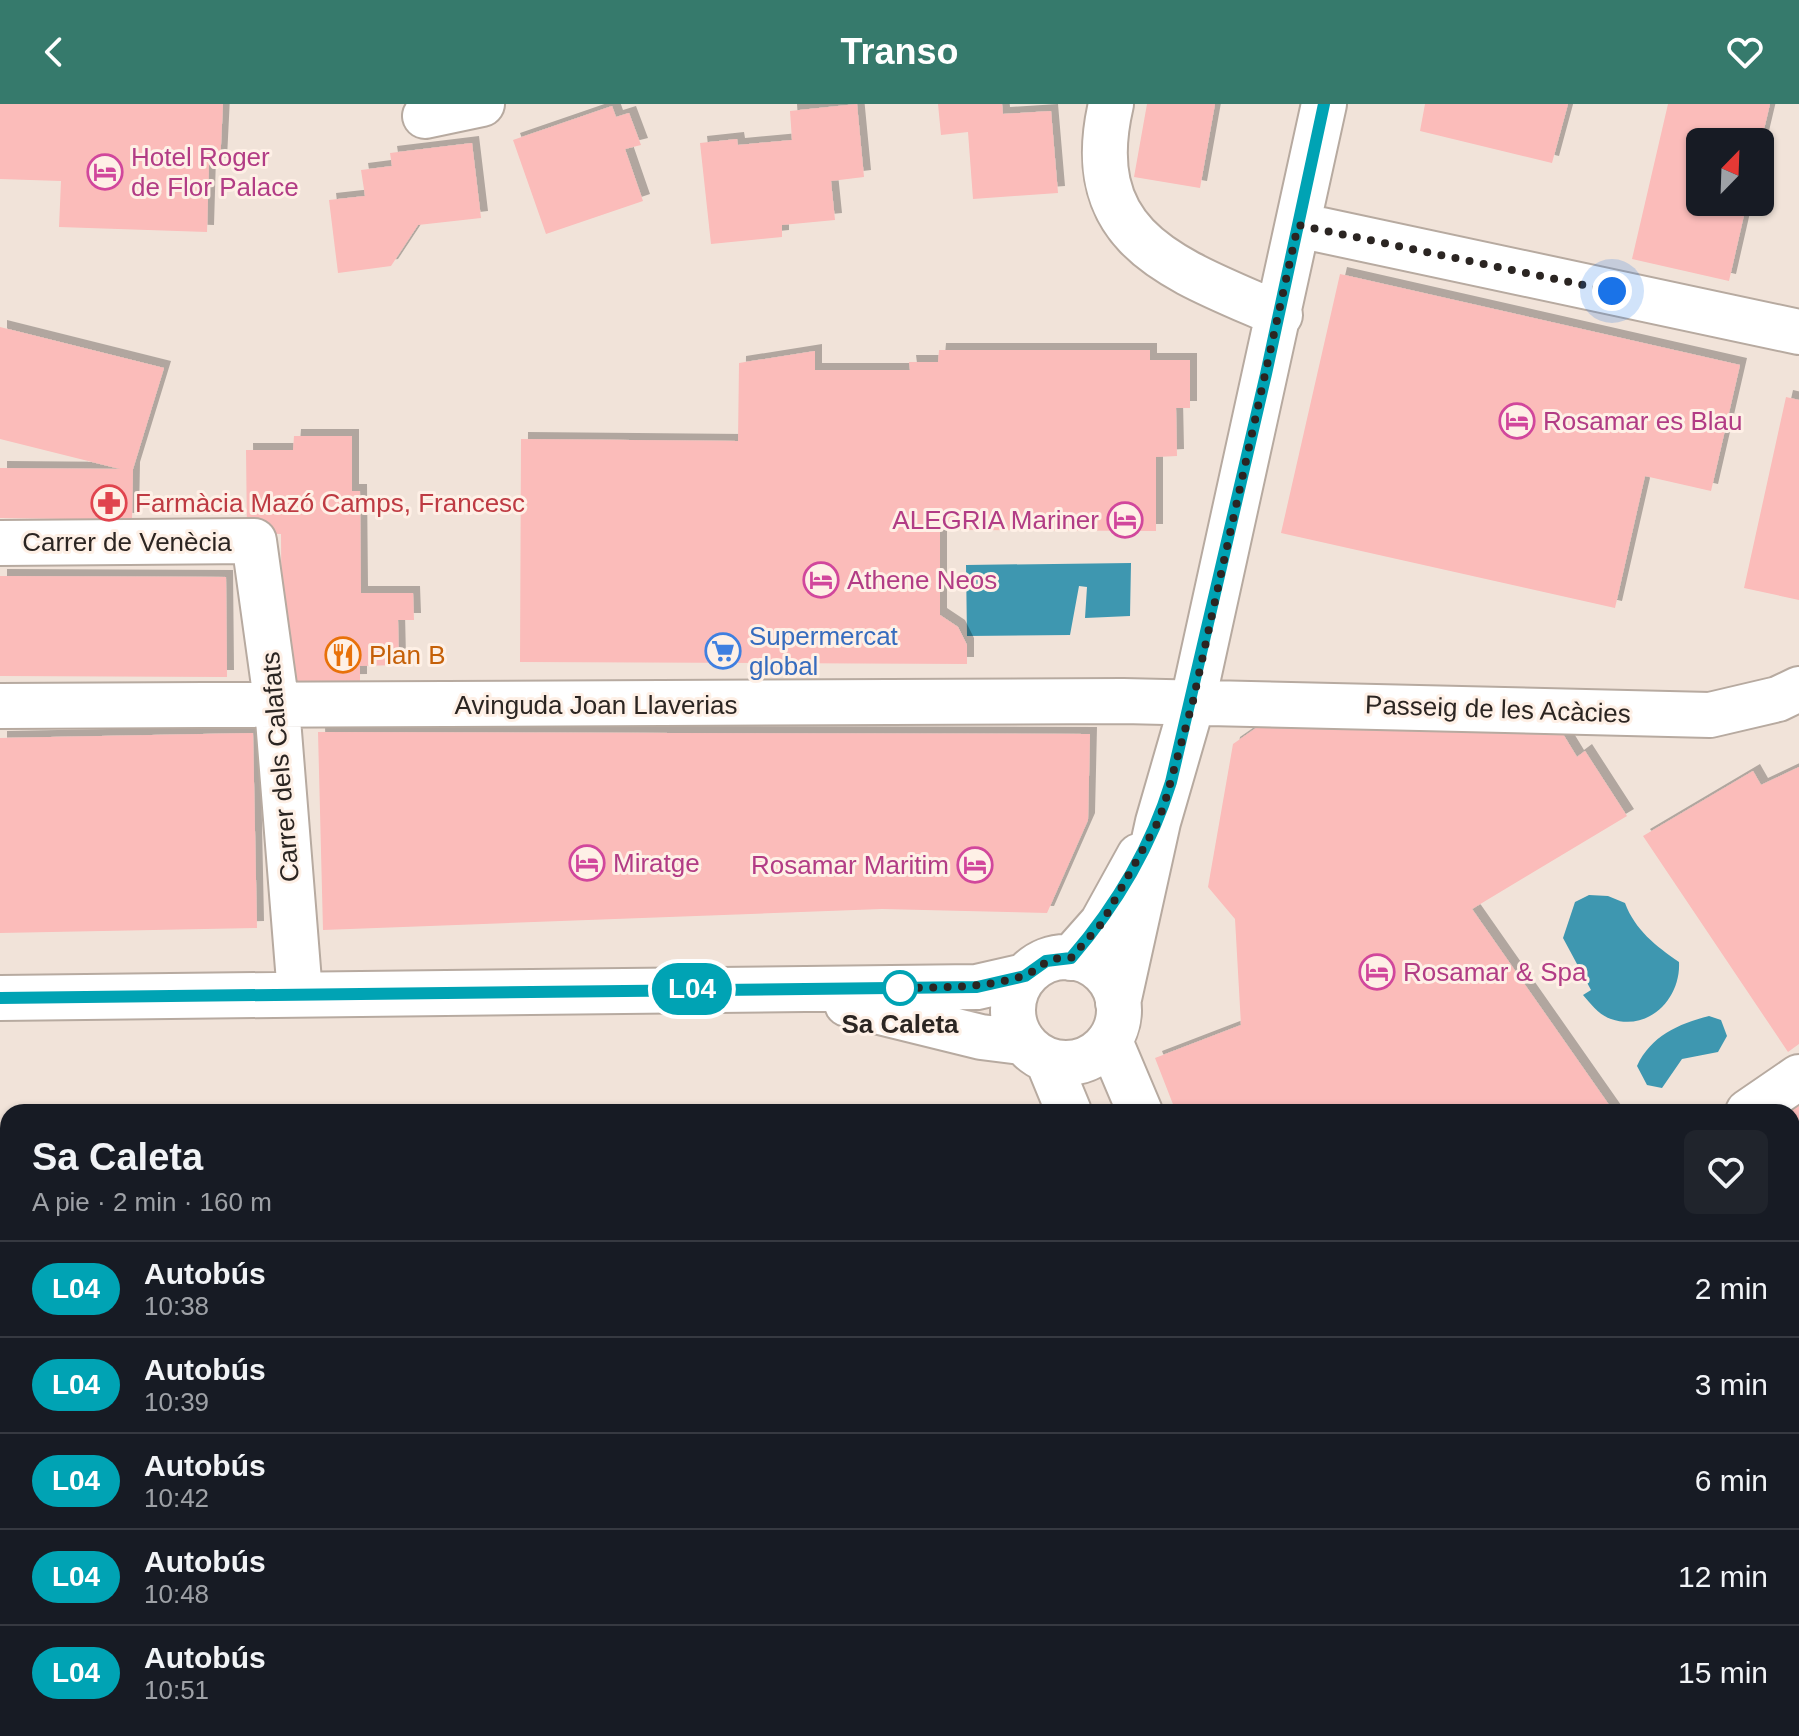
<!DOCTYPE html>
<html lang="es">
<meta charset="utf-8">
<style>
:root{--surface:#171b24;--page:#20242c;--text:#f1f3f6;--muted:#9ea1a6;--line:#363941;--accent:#367a6c}
body{margin:0;font-family:Arial,sans-serif;background:var(--page);color:var(--text);height:100vh;display:flex;flex-direction:column;font-size:30px;white-space:nowrap}
*{box-sizing:border-box;margin:0}
p{font-size:26px;color:var(--muted)}
.icon{flex:none;width:44px;height:44px;fill:none;stroke:currentColor;stroke-width:2;stroke-linecap:round;stroke-linejoin:round}
.map{position:relative;flex:1;overflow:hidden}
.panel{position:absolute;left:0px;top:1000px;width:1800px;height:632px;display:flex;flex-direction:column;background:var(--surface);border-radius:24px 24px 0 0;box-shadow:0 2px 6px #0004}
.panel>*{flex:none}
.badge{padding:0 16px;border-radius:26px;font-size:28px;line-height:52px}
.needle{width:52px;rotate:23deg}
.controls{position:absolute;left:1686px;top:24px;display:grid;gap:16px}
.controls a{display:grid;place-items:center;width:88px;height:88px;border-radius:12px;background:var(--surface);box-shadow:0 2px 6px #0004;font-size:40px}
.you{position:absolute;width:40px;height:40px;margin:-20px;border:6px solid #fff;border-radius:50%;background:#1a73e8;box-shadow:0 0 0 12px #1a73e833}
.map>.badge{position:absolute;translate:-50% -50%;box-shadow:0 0 0 4px #fff}
.round{display:grid;place-items:center;flex:none;width:84px;height:84px;border-radius:12px;background:var(--page)}
.summary{display:flex;align-items:center;justify-content:space-between;height:136px;padding:0 32px}
h1{font-size:38px;font-weight:600;line-height:60px}
ul{padding:0;list-style:none}
li{display:flex;align-items:center;gap:24px;height:96px;padding:0 32px;border-top:2px solid var(--line)}
li div{flex:1}
li b{display:block;font-size:30px}
li em{font-style:normal}
li .badge{min-width:88px;font-weight:700;text-align:center}
header{display:flex;justify-content:space-between;align-items:center;height:104px;padding:0 32px;background:var(--accent);color:#fff;font-size:36px;font-weight:600}
.map>svg:first-child{display:block}
.green{fill:#b2ca8e}
.sand{fill:#e6dcb7}
.water{fill:#3e97b0}
.building{fill:#fbbcba;filter:url(#shadow)}
.lines{fill:none;stroke-linecap:round;stroke-linejoin:round}
.minor-casing{stroke:#b7aaa0;stroke-width:48}
.path{stroke:#b0a59d;stroke-width:5;stroke-dasharray:4 6;stroke-linecap:butt}
.minor{stroke:#fff;stroke-width:44}
.line-casing{stroke:#fff;stroke-width:18}
.line{stroke:#00a3b4;stroke-width:12}
.walk{stroke:#2b2522;stroke-width:8;stroke-dasharray:0 14.4}
.stop-dot{fill:#fff;stroke:#00a3b4;stroke-width:4}
.labels{text-anchor:middle;dominant-baseline:central;stroke-width:6;stroke-linejoin:round;paint-order:stroke}
.hotel-label{font-size:26px;fill:#b23c85;stroke:#fef0e6;text-anchor:start}
.health-label{font-size:26px;fill:#be3a42;stroke:#fef0e6;text-anchor:start}
.street-label{font-size:26px;fill:#2b2522;stroke:#fef0e6}
.shop-label{font-size:26px;fill:#366cbe;stroke:#fef0e6;text-anchor:start}
.food-label{font-size:26px;fill:#c56008;stroke:#fef0e6;text-anchor:start}
.stop-label{font-size:26px;font-weight:bold;fill:#2b2522;stroke:#fef0e6}
</style>
<header><svg class="icon" aria-label="back" viewBox="0 0 24 24"><path d="M15 5l-7 7 7 7"/></svg>Transo<svg class="icon" aria-label="heart" viewBox="0 0 24 24"><path d="M12 20l-8-8c-3-5 5-10 8-4 3-6 11-1 8 4z"/></svg></header>
<div class="map">
<svg width="1799" height="1632" viewBox="0 0 1799 1632">
<defs>
<filter id="shadow"><feDropShadow dx="7" dy="-7" stdDeviation="0" flood-color="#0004"/></filter>
</defs>
<rect width="100%" height="100%" fill="#f1e3d9"/>
<path class="green" d="M 1792,1319 L 1799,1319 L 1799,1412 L 1792,1413 Z
M 1641,1624 L 1760,1624 L 1767,1632 L 1655,1632 Z"/>
<path class="sand" d="M 0,1117 L 8,1118 L 8,1451 L 0,1450 Z
M 826,1624 L 1304,1624 L 1306,1632 L 851,1632 Z"/>
<path class="water" d="M 1131,459 L 1130,512 L 1085,514 L 1087,483 L 1079,482 L 1070,531 L 967,532 L 966,461 Z
M 1589,791 L 1608,792 L 1625,799 C 1635,826 1656,842 1679,858 C 1681,894 1649,928 1611,915 C 1599,911 1591,900 1583,891 L 1591,886 L 1563,834 L 1575,798 Z
M 1709,912 L 1721,916 L 1727,932 L 1718,948 L 1682,955 L 1662,984 L 1647,981 L 1637,962 C 1651,932 1678,920 1709,912 Z
M 0,1450 L 8,1451 L 8,1624 L 826,1624 L 851,1632 L 0,1632 Z"/>
<path class="building" d="M 0,0 L 223,0 L 220,61 L 209,60 L 207,128 L 59,123 L 61,77 L 0,75 Z
M 857,0 L 864,73 L 831,77 L 835,116 L 782,121 L 782,133 L 711,140 L 700,39 L 737,35 L 738,41 L 792,36 L 790,7 Z
M 938,0 L 1002,0 L 1003,10 L 1051,7 L 1058,89 L 973,95 L 968,28 L 941,31 Z
M 1147,0 L 1215,0 L 1200,84 L 1134,73 Z
M 1425,0 L 1568,0 L 1552,59 L 1420,27 Z
M 1668,0 L 1770,0 L 1761,38 L 1700,38 L 1700,98 L 1747,98 L 1729,177 L 1632,155 Z
M 612,2 L 616,13 L 629,9 L 641,41 L 625,45 L 643,97 L 546,130 L 513,36 Z
M 472,39 L 481,114 L 418,121 L 391,162 L 338,169 L 329,96 L 365,92 L 361,66 L 392,62 L 390,49 Z
M 1340,170 L 1740,261 L 1711,387 L 1645,372 L 1615,504 L 1281,429 Z
M 0,223 L 164,264 L 133,365 L 132,416 L 0,414 L 0,364 L 120,365 L 0,335 Z
M 939,246 L 1150,246 L 1150,256 L 1190,256 L 1190,304 L 1176,304 L 1177,352 L 1156,353 L 1156,427 L 940,426 L 940,511 L 958,523 L 967,541 L 967,560 L 520,558 L 521,335 L 738,337 L 739,259 L 815,247 L 815,266 L 910,266 L 909,258 L 938,258 Z
M 1786,293 L 1799,296 L 1799,496 L 1744,484 Z
M 294,332 L 352,332 L 352,387 L 360,387 L 361,489 L 413,489 L 414,516 L 398,516 L 399,561 L 360,562 L 360,577 L 282,578 L 281,430 L 247,429 L 246,346 L 293,346 Z
M 0,472 L 226,473 L 227,573 L 0,572 Z
M 1256,624 L 1563,630 L 1577,653 L 1585,647 L 1627,712 L 1472,805 L 1614,1008 L 1176,1008 L 1155,954 L 1241,921 L 1235,815 L 1208,783 L 1233,640 Z
M 318,628 L 1090,630 L 1088,716 L 1047,809 L 882,805 L 323,826 Z
M 253,629 L 257,824 L 0,829 L 0,634 Z
M 1799,663 L 1799,940 L 1788,948 L 1643,732 L 1753,667 L 1761,681 Z
M 1799,1000 L 1799,1114 L 1792,1117 L 1792,1008 L 1787,1008 Z
M 1430,1624 L 1548,1624 L 1554,1632 L 1430,1632 Z"/>
<g class="lines">
<defs>
<path id="minor" d="M 1111,0 C 1079,137 1176,165 1280,211
M 425,12 L 482,0
M 1298,121 L 1799,228
M 0,439 L 254,437 L 277,603 L 300,890
M 0,602 L 1123,597 L 1710,611 L 1778,595 L 1799,585
M1013 906a53 53 0 1 1 106 0a53 53 0 1 1-106 0Z
M 1071,854 L 1102,819 L 1139,752
M 0,894 L 977,883 L 1025,872
M 1118,899 L 1158,718 L 1193,597 L 1324,0
M 847,900 L 981,933 L 1022,938
M 1110,937 L 1140,1008
M 1048,957 L 1069,1008
M 1748,1008 L 1799,973
M 1792,1144 L 1799,1142
M 1395,1624 L 1396,1632"/>
</defs>
<use href="#minor" class="minor-casing"/>
<path class="path" d="M 0,1103 L 8,1103"/>
<use href="#minor" class="minor"/>
</g>
<g class="lines">
<defs>
<path id="line" d="M 0,894 L 977,883 L 1025,872 L 1046,857 L 1071,854 C 1115,803 1151,743 1171,678 L 1266,270 L 1324,0"/>
</defs>
<use href="#line" class="line-casing"/>
<use href="#line" class="line"/>
<path class="walk" d="M 900,884 L 895,884 C 938,883 979,885 1020,873 C 1040,868 1044,851 1071,854 L 1102,819 L 1158,718 L 1165,698 L 1193,597 L 1298,121 L 1612,187"/>
</g>
<defs>
<symbol id="hotel-ring" viewBox="-11 -11 22 22"><circle r="9.5" fill="#fef0e6" stroke="#d1479c" stroke-width="1.5"/><path d="M-6-4.5h1.5V1H6V5H4.5V3h-9V5H-6ZM-4 0a1.8 1.8 0 1 1 3.6 0ZM.5 0V-2.5h3Q6-2.5 6 0Z" fill="#d1479c"/></symbol>
<symbol id="pharmacy-ring" viewBox="-11 -11 22 22"><circle r="9.5" fill="#fef0e6" stroke="#e0444e" stroke-width="1.5"/><path d="M-2-6h4v4h4v4h-4v4h-4v-4h-4v-4h4Z" fill="#e0444e"/></symbol>
<symbol id="supermarket-ring" viewBox="-11 -11 22 22"><circle r="9.5" fill="#fef0e6" stroke="#3f7fe0" stroke-width="1.5"/><path d="M-6-5.5h2.5l.6 2H6L4.5 2H-2.5L-4.4-4H-6ZM-1.5 3.2a1.3 1.3 0 1 0 .1 0ZM3 3.2a1.3 1.3 0 1 0 .1 0Z" fill="#3f7fe0"/></symbol>
<symbol id="restaurant-ring" viewBox="-11 -11 22 22"><circle r="9.5" fill="#fef0e6" stroke="#e8710a" stroke-width="1.5"/><path d="M-5-6h1v4h1v-4h1v4h1v-4h1v5L-1.5 .5V6h-2V.5L-5-1ZM5-6V6H3V1.5H1.5Q1.5-4 5-6Z" fill="#e8710a"/></symbol>
</defs>
<g fill-rule="evenodd">
<use href="#hotel-ring" x="85" y="48" width="40" height="40"/>
<use href="#hotel-ring" x="1497" y="297" width="40" height="40"/>
<use href="#pharmacy-ring" x="89" y="379" width="40" height="40"/>
<use href="#hotel-ring" x="1105" y="396" width="40" height="40"/>
<use href="#hotel-ring" x="801" y="456" width="40" height="40"/>
<use href="#supermarket-ring" x="703" y="527" width="40" height="40"/>
<use href="#restaurant-ring" x="323" y="531" width="40" height="40"/>
<use href="#hotel-ring" x="567" y="739" width="40" height="40"/>
<use href="#hotel-ring" x="955" y="741" width="40" height="40"/>
<use href="#hotel-ring" x="1357" y="848" width="40" height="40"/>
</g>
<circle class="stop-dot" cx="900" cy="884" r="16"/>
<g class="labels">
<g class="hotel-label">
<text x="131" y="53">Hotel Roger<tspan x="131" dy="30">de Flor Palace</tspan></text>
<text x="1543" y="317">Rosamar es Blau</text>
<text x="1099" y="416" text-anchor="end">ALEGRIA Mariner</text>
<text x="847" y="476">Athene Neos</text>
<text x="613" y="759">Miratge</text>
<text x="949" y="761" text-anchor="end">Rosamar Maritim</text>
<text x="1403" y="868">Rosamar &amp; Spa</text>
</g>
<g class="health-label">
<text x="135" y="399">Farmàcia Mazó Camps, Francesc</text>
</g>
<g class="street-label">
<text x="127" y="438">Carrer de Venècia</text>
<text x="596" y="601">Avinguda Joan Llaverias</text>
<text transform="translate(1498 605) rotate(2)">Passeig de les Acàcies</text>
<text transform="translate(280 663) rotate(-95)">Carrer dels Calafats</text>
</g>
<g class="shop-label">
<text x="749" y="532">Supermercat<tspan x="749" dy="30">global</tspan></text>
</g>
<g class="food-label">
<text x="369" y="551">Plan B</text>
</g>
<g class="stop-label">
<text x="900" y="920">Sa Caleta</text>
</g>
</g>
</svg>
<div class="controls">
<a><svg class="needle" viewBox="-14 -14 28 28"><path d="M0-13l5 13h-10z" fill="#e53935"/><path d="M0 13l5-13h-10z" fill="#9ea1a6"/></svg></a>
</div>
<div class="you" style="left:1612px;top:187px"></div>
<b class="badge" style="left:692px;top:885px;background:#00a3b4;color:#fff">L04</b>
<section class="panel">
<div class="summary"><div><h1>Sa Caleta</h1><p>A pie · 2 min · 160 m</p></div><a class="round"><svg class="icon" aria-label="heart" viewBox="0 0 24 24"><path d="M12 20l-8-8c-3-5 5-10 8-4 3-6 11-1 8 4z"/></svg></a></div>
<ul>
<li><span class="badge" style="background:#00a3b4;color:#fff">L04</span><div><b>Autobús</b><p>10:38</p></div><em>2 min</em></li>
<li><span class="badge" style="background:#00a3b4;color:#fff">L04</span><div><b>Autobús</b><p>10:39</p></div><em>3 min</em></li>
<li><span class="badge" style="background:#00a3b4;color:#fff">L04</span><div><b>Autobús</b><p>10:42</p></div><em>6 min</em></li>
<li><span class="badge" style="background:#00a3b4;color:#fff">L04</span><div><b>Autobús</b><p>10:48</p></div><em>12 min</em></li>
<li><span class="badge" style="background:#00a3b4;color:#fff">L04</span><div><b>Autobús</b><p>10:51</p></div><em>15 min</em></li>
</ul>
</section>
</div>
